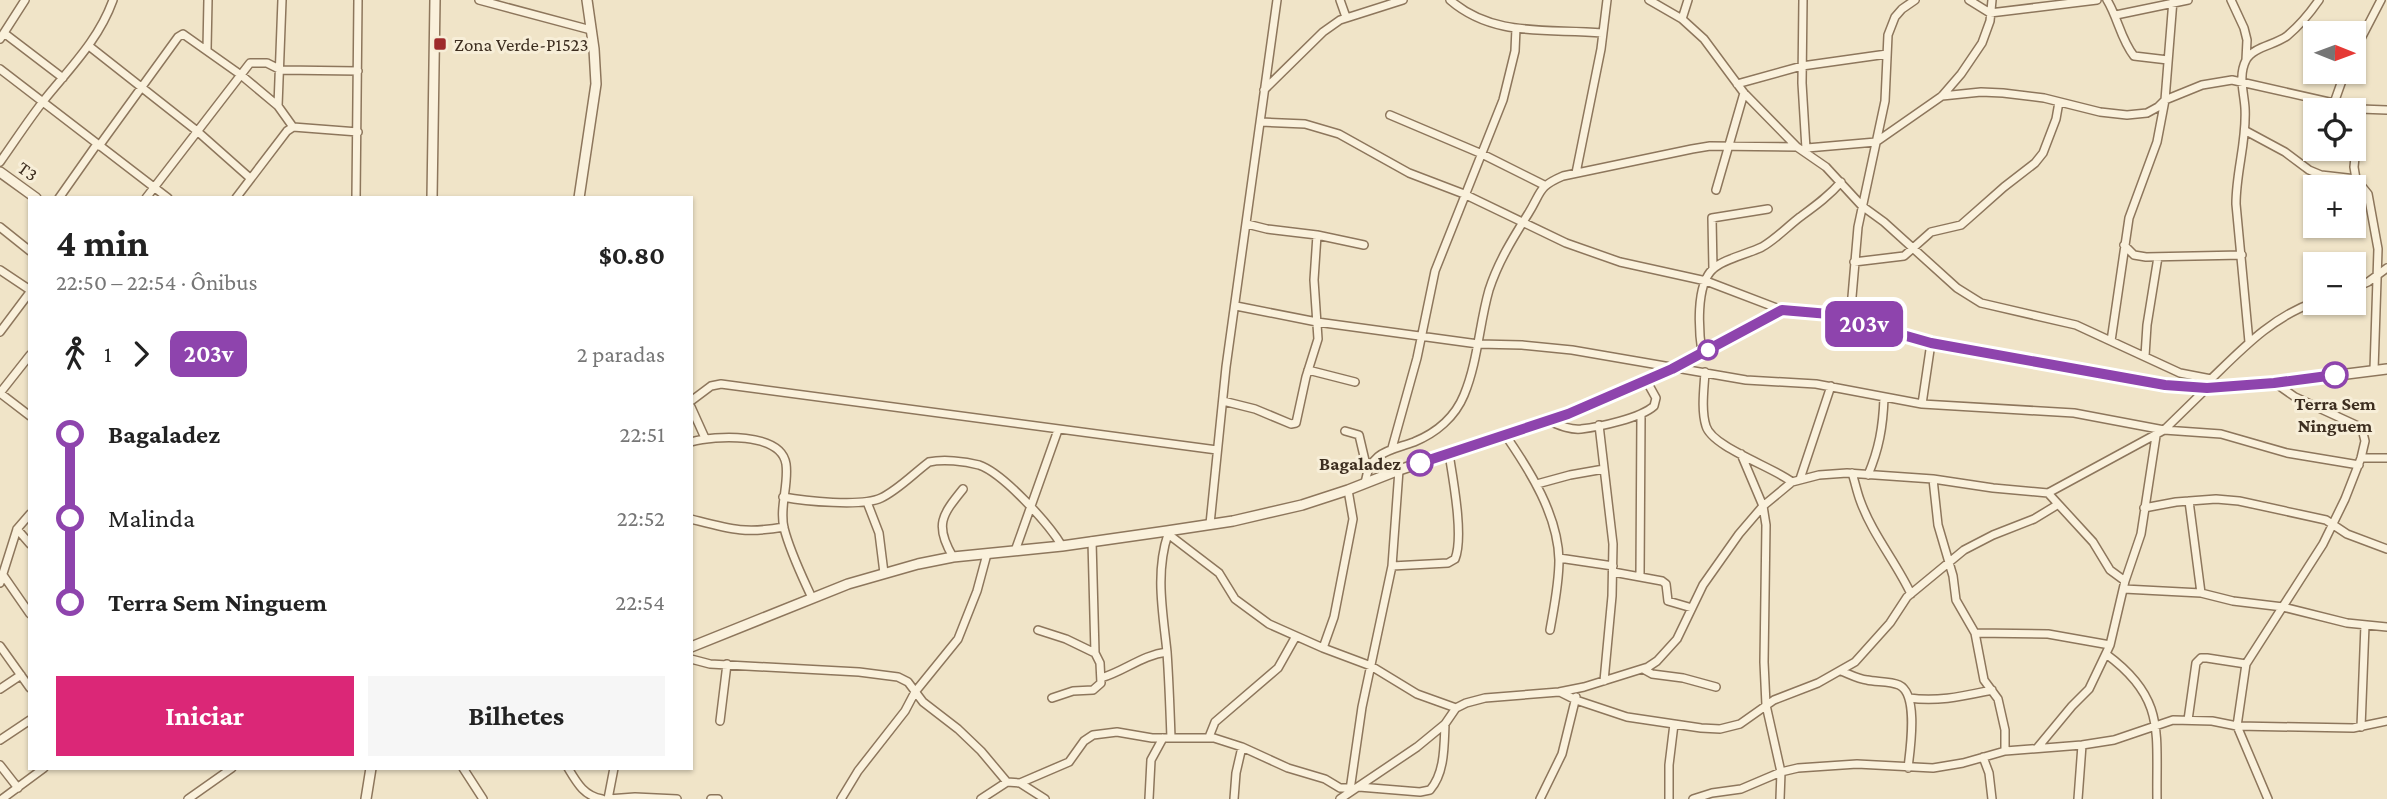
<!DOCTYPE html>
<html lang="pt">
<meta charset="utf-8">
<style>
:root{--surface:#fff;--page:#f6f6f6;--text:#222;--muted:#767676;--accent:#db2777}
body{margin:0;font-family:"Crimson Pro",serif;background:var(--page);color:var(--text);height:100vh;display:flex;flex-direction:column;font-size:26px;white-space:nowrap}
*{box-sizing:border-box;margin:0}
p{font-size:23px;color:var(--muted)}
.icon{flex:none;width:38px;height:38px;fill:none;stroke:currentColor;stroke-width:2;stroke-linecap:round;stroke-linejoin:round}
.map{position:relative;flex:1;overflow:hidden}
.panel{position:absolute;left:28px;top:196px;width:665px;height:574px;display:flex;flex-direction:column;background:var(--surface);border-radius:0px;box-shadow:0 2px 5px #0004}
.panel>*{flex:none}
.badge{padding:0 14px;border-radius:10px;font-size:24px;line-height:46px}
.needle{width:46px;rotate:91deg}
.controls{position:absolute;left:2303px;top:21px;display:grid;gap:14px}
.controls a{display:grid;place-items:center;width:63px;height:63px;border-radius:0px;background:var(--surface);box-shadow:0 2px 5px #0004;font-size:35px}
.map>.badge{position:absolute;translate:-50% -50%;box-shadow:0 0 0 4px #fff}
.legs{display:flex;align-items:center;gap:10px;height:77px;padding:0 28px;font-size:23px}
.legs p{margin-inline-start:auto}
.headline{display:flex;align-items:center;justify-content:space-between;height:119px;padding:0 28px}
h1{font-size:38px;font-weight:700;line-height:52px}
.primary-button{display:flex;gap:14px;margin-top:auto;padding:14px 28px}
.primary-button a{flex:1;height:80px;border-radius:0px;background:var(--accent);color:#fff;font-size:28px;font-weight:700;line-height:80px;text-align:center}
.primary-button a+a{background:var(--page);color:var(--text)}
ul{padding:0 28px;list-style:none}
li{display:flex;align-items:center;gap:24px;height:84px;font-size:26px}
li i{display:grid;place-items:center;width:10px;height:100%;margin:0 9px;background:currentColor}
li i::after{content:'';width:18px;height:18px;margin:-9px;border:5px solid;border-radius:50%;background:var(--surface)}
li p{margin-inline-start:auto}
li:first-child i{background:linear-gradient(#0000 50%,currentColor 0)}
li:last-child i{background:linear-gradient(currentColor 50%,#0000 0)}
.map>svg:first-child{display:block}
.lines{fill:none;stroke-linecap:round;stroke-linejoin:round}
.minor-casing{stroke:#8d765c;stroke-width:10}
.tertiary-casing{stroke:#8d765c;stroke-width:12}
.minor{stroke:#faf1dc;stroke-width:7}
.tertiary{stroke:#faf1dc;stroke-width:9}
.line-1-casing{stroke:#fff;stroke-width:16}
.line-1{stroke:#8e44ad;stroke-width:10}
.poi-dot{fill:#9e2a2b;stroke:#f7eed8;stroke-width:2.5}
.stop-1-dot{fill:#fff;stroke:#8e44ad;stroke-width:3.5}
.labels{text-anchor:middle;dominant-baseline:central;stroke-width:6;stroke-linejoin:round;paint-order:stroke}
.poi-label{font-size:19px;fill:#3d2e20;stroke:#f7eed8;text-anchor:start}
.street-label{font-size:19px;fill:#3d2e20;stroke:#f7eed8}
.stop-label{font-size:19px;font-weight:bold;fill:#3d2e20;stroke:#f7eed8}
</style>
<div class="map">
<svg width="2387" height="799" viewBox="0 0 2387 799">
<rect width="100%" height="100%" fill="#f0e4c8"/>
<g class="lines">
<defs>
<path id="minor" d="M 282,0 L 278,106 L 293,127
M 479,0 L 591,30
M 1340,0 L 1346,17
M 1450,0 C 1494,38 1548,28 1602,33
M 1649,0 L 1682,19 L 1704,39 L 1744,93 L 1797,147 L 1826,167 L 1862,206 L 1884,222 L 1957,288 L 1981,303 L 2076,325 L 2180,373 L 2211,379
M 1803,0 L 1802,83 L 1806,149
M 1969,0 L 1990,13 L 2097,0
M 2107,0 C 2118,18 2121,40 2134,56 L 2168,60
M 2231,0 L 2244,28 L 2247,40 L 2246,60
M 2116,15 L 2188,0
M 1682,19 L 1688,0
M 4,33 L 63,78
M 0,39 L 25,0
M 89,46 L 197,131 L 250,178
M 207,49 L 208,0
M 2354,52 L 2381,0
M 0,69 L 168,198
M 1737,84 L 1802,66 L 1887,54
M 1264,90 L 1323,32 L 1340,20 L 1403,0
M 1942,96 L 1981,92 L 2003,93 L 2044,98 L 2100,112 L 2127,115 L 2147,113 L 2158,107 L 2165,100 L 2202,85 L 2232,80 L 2360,109 L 2387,110
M 2334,103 L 2345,72
M 2360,109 L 2354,167 L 2356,179 L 2368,194 L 2378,249 L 2374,370
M 1390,115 L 1482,154 L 1544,185
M 1261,122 L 1305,124 L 1339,134 L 1409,173 L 1464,194 L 1566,243 L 1620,262 L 1706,281 L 1782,310
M 2246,131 L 2285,152 L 2309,170 L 2321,175 L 2356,179
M 99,146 L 178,37 L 183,34 L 241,75 L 278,106
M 1807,148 L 1876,142 L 1942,96 L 1961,74 L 1982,43 L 1990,21 L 1992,0
M 0,162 C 15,141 29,119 45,99 C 71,67 99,39 113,0
M 1576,173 L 1601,49 L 1607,0
M 1716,190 L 1744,93
M 59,198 L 97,144
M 146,198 L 250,63 L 267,63 L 281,70 L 358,71
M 236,198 L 287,131 L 293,127 L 358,132
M 356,198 L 358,0
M 1247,224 L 1267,229 L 1317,235 L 1364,245
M 0,227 L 30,251
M 2124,245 L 2134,255 L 2146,257 L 2242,255
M 1854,262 L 1904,256 L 1931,232 L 1961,225 L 1969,218 L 2004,187 L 2035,163 L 2043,153 L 2056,119 L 2059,102
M 1713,269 L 1712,218 L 1768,209
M 0,270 L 30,290
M 2354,288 L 2368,282 L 2387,268
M 1236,306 L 1317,322 L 1478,344 L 1522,345 L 1572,350 L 1746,380 L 1816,384 L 1922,404 L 2074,413 L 2164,430 L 2221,434 L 2287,453 L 2359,465
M 1850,320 L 1858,227 L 1885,101 L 1888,35 L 1895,17 L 1902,9 L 1915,0
M 0,332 L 30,292
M 2111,341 L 2129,218 L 2157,142 L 2165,100 L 2173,0
M 2249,342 L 2236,204 C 2236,171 2247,141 2245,108 C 2244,92 2238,76 2246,60 C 2253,47 2275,45 2287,36 C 2299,26 2310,13 2319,0
M 1702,353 C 1699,333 1695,285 1713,269 C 1723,259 1748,254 1762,247 C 1776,239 1787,227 1800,217 C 1815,206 1829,196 1841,182
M 30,355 L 0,393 L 30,416
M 2145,356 L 2147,325 L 2158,257
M 1308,370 L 1355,382
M 1705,372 C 1704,389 1701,410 1706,426 C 1712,447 1773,467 1792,482
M 691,401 L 711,386 L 721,384 L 1217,450
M 1223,401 L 1255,409 L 1291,424 L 1296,423 L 1306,377 L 1318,339 L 1314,280 L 1317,235
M 1922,404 L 1931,343
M 691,407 L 705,438
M 1549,421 C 1559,425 1569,430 1581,429 C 1599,427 1641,418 1654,406 L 1656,398 L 1646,380
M 1599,425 L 1613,544 L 1612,596 L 1604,681
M 1345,431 L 1359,435 L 1367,469
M 1506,436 C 1530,471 1558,515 1559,560 C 1559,584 1554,607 1550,630
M 691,442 C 715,435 781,432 786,464 C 789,485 779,507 784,528 C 790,552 802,576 812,598
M 1392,448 L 1417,358 L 1435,271 L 1503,100 L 1515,51 L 1516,28
M 1741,454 L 1763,506 L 1766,525 L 1764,662 L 1766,705 L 1781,772 L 1780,799
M 2361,458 L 2387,458
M 1852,473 C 1855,482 1857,492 1860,500 C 1872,534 1896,562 1911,594
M 1868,475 C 1879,449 1883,427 1884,398
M 1800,479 L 1831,386
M 1933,479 L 1938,525 L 1953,576 L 1956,600 L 1975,633 L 1984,680 L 1998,699 L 2005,730 L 2005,751
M 1365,483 C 1370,451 1389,451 1414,442 C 1436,433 1455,417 1464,395 C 1478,361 1479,325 1489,290 C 1498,262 1513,238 1528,214 C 1542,192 1537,187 1563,176 L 1692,149 L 1710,146 L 1797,147
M 1537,484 L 1570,475 L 1604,469
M 2048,493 L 2164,430 L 2207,388 L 2211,379 C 2243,348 2272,317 2315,302
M 783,497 C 804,501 862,507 881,498 C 898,490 913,474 929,462 C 943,459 964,461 979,465 C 1003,473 1049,524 1062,546
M 2189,501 L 2201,593
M 867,502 L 879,533 L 884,573
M 2144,508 L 2176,502 L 2216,499 L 2239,501 L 2326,520 L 2347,534 L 2387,549
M 691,519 C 730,529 744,534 784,527
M 1210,524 L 1226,367 L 1277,0
M 17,529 L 30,544
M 1167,531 L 1168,534 L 1219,573 L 1235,599 L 1269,624 L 1323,648 L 1371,666 L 1417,694 L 1456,708
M 1168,534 C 1155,573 1163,613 1167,652 C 1169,681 1170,709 1171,738
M 1015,551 L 1058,430
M 953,557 C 934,525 942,515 963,489
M 1559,558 L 1613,566
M 1392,566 L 1448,563 L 1455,559 C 1464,537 1453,479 1449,454
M 1613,572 L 1662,581 L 1666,584 L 1668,601 L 1692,608
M 3,575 L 30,614
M 1640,576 L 1641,416
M 0,583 L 17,529 L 30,514
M 2124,589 L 2201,593 L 2233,601 L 2283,607 L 2347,623 L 2387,627
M 1038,630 L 1066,639 L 1095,653
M 1975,633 L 2048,634 L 2110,645
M 0,646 L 30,688
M 1323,648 L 1334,617 L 1353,519 L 1348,490
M 2106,654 C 2166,698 2156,732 2157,799
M 691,659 L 710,664 L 859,672 L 898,677 L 908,682 L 923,702 L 958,729 L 981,751 L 1007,782 L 1020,783 L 1045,799
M 1643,669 L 1652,674 L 1683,678 L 1716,687
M 1841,671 C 1849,674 1858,679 1867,680 C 1876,682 1890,681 1899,685 C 1919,694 1910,750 1908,768
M 1101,678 C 1125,671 1142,655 1167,652
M 0,689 L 21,675
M 1560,692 L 1576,700 L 1627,717 L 1701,728 L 1720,729 L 1740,724 L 1774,700 L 1818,683 L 1855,662 L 1890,623 L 1907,597 L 1964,550 L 1993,535 L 2034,519 L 2057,505
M 1052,698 L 1073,691 L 1093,690 L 1101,683 L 1100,663 L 1095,653 L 1092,541
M 1909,698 C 1939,702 1963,696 1992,690
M 2188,720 L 2196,663 L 2201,658 L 2207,658 L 2246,664
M 720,721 L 727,664
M 2361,727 L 2365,625
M 1209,737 L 1215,722 L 1278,668 L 1296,636
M 0,740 L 30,720
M 2038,747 L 2072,706 L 2089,689 L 2110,645 L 2125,581 L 2141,534 L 2156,436
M 1983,757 L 1989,773 L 1992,799
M 0,765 L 18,788
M 463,768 L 483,799
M 568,768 C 577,783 584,796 602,799
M 1020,783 L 1069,762 L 1084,741 L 1093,735 L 1117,732 L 1152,738 L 1214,738 L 1242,747 L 1288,768 L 1325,779 L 1340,788 L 1349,788
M 1359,787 L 1420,792 L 1430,790 C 1445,773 1444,746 1445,724
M 1350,790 L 1362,707 L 1392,566 L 1399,470
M 2,799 L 44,768
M 188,799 L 232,768
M 608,799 L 635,797 L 677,799
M 608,799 L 614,768
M 711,799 L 718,799
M 841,799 L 858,771 L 905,711 L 915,692 L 958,639 L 977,591 L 987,554
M 981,799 L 1007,782
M 1149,799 L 1151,760 L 1163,738
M 1234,799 L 1236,773 L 1242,747
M 1340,799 L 1417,747 L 1445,724 L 1456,708 L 1466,703 L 1485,698 L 1559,692 L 1584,687 L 1648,667 L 1657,661 L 1677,639 L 1703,585 L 1739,534 L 1763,506 L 1792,482 L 1819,475 L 1847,473 L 1933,479 L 1993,488 L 2048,493 L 2093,542 L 2110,570 L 2125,581
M 1540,799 L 1562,754 L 1576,697
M 1669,799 L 1669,765 L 1674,724
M 1693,799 L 1712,793 L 1741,789 L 1781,772 L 1798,768 L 1857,764 L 1933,768 L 1963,763 L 2005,751 L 2082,745 L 2114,740 L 2173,720 L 2212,721 L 2237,726 L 2353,728 L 2387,721
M 2078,799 L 2082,745
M 2268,799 L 2237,726 L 2246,664 L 2323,544 L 2345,499 L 2361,458 L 2365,441 L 2363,433 L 2358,426 L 2295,397 L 2275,383"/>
<path id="tertiary" d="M 0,172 L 36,198
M 432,198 L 435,0
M 579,198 L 596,84 L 594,49 L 587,0
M 691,647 L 848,584 L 918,564 L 953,557 L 1062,546 L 1167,531 L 1233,521 L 1302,505 L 1348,490 L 1399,470 L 1568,414 L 1672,369 L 1782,310 L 1829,315 L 1931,343 L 2165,385 L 2207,388 L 2275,383 L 2387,369
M 366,799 L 371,768"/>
</defs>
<use href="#minor" class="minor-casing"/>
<use href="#tertiary" class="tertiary-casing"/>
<use href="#minor" class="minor"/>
<use href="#tertiary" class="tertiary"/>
</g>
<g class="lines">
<defs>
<path id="line-1" d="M 1420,463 L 1568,414 L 1672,369 L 1782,310 L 1829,314 L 1931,343 L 2165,385 L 2207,388 L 2274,383 L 2335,375"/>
</defs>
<use href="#line-1" class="line-1-casing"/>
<use href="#line-1" class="line-1"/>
</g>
<rect class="poi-dot" x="433" y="37" width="14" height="14" rx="3.5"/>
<g class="stop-1-dot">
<circle cx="1708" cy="350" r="9"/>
<circle cx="2335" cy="375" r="12"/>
<circle cx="1420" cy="463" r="12"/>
</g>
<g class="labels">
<g class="poi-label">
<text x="454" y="44">Zona Verde-P1523</text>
</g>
<g class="street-label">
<text transform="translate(28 171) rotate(36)">T3</text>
</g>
<g class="stop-label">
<text x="2335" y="403">Terra Sem<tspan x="2335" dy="22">Ninguem</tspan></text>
<text x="1401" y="463" text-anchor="end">Bagaladez</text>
</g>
</g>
</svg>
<div class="controls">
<a><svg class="needle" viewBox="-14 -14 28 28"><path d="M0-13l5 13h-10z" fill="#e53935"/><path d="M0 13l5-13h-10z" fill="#767676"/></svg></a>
<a><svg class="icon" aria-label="locate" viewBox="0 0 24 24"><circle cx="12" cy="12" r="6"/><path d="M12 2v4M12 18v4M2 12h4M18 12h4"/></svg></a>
<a>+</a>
<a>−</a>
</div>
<b class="badge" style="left:1864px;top:324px;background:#8e44ad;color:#fff">203v</b>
<section class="panel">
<div class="headline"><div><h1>4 min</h1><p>22:50 – 22:54 · Ônibus</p></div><b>$0.80</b></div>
<div class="legs"><svg class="icon" aria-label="walk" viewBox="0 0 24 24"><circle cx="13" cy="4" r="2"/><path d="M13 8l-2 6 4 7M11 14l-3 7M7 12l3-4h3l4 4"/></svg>1<svg class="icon" aria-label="forward" viewBox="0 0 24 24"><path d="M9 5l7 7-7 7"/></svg><b class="badge" style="background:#8e44ad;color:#fff">203v</b><p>2 paradas</p></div>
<ul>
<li><i style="color:#8e44ad"></i><b>Bagaladez</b><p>22:51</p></li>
<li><i style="color:#8e44ad"></i><span>Malinda</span><p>22:52</p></li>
<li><i style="color:#8e44ad"></i><b>Terra Sem Ninguem</b><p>22:54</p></li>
</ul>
<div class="primary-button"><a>Iniciar</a><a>Bilhetes</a></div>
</section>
</div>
